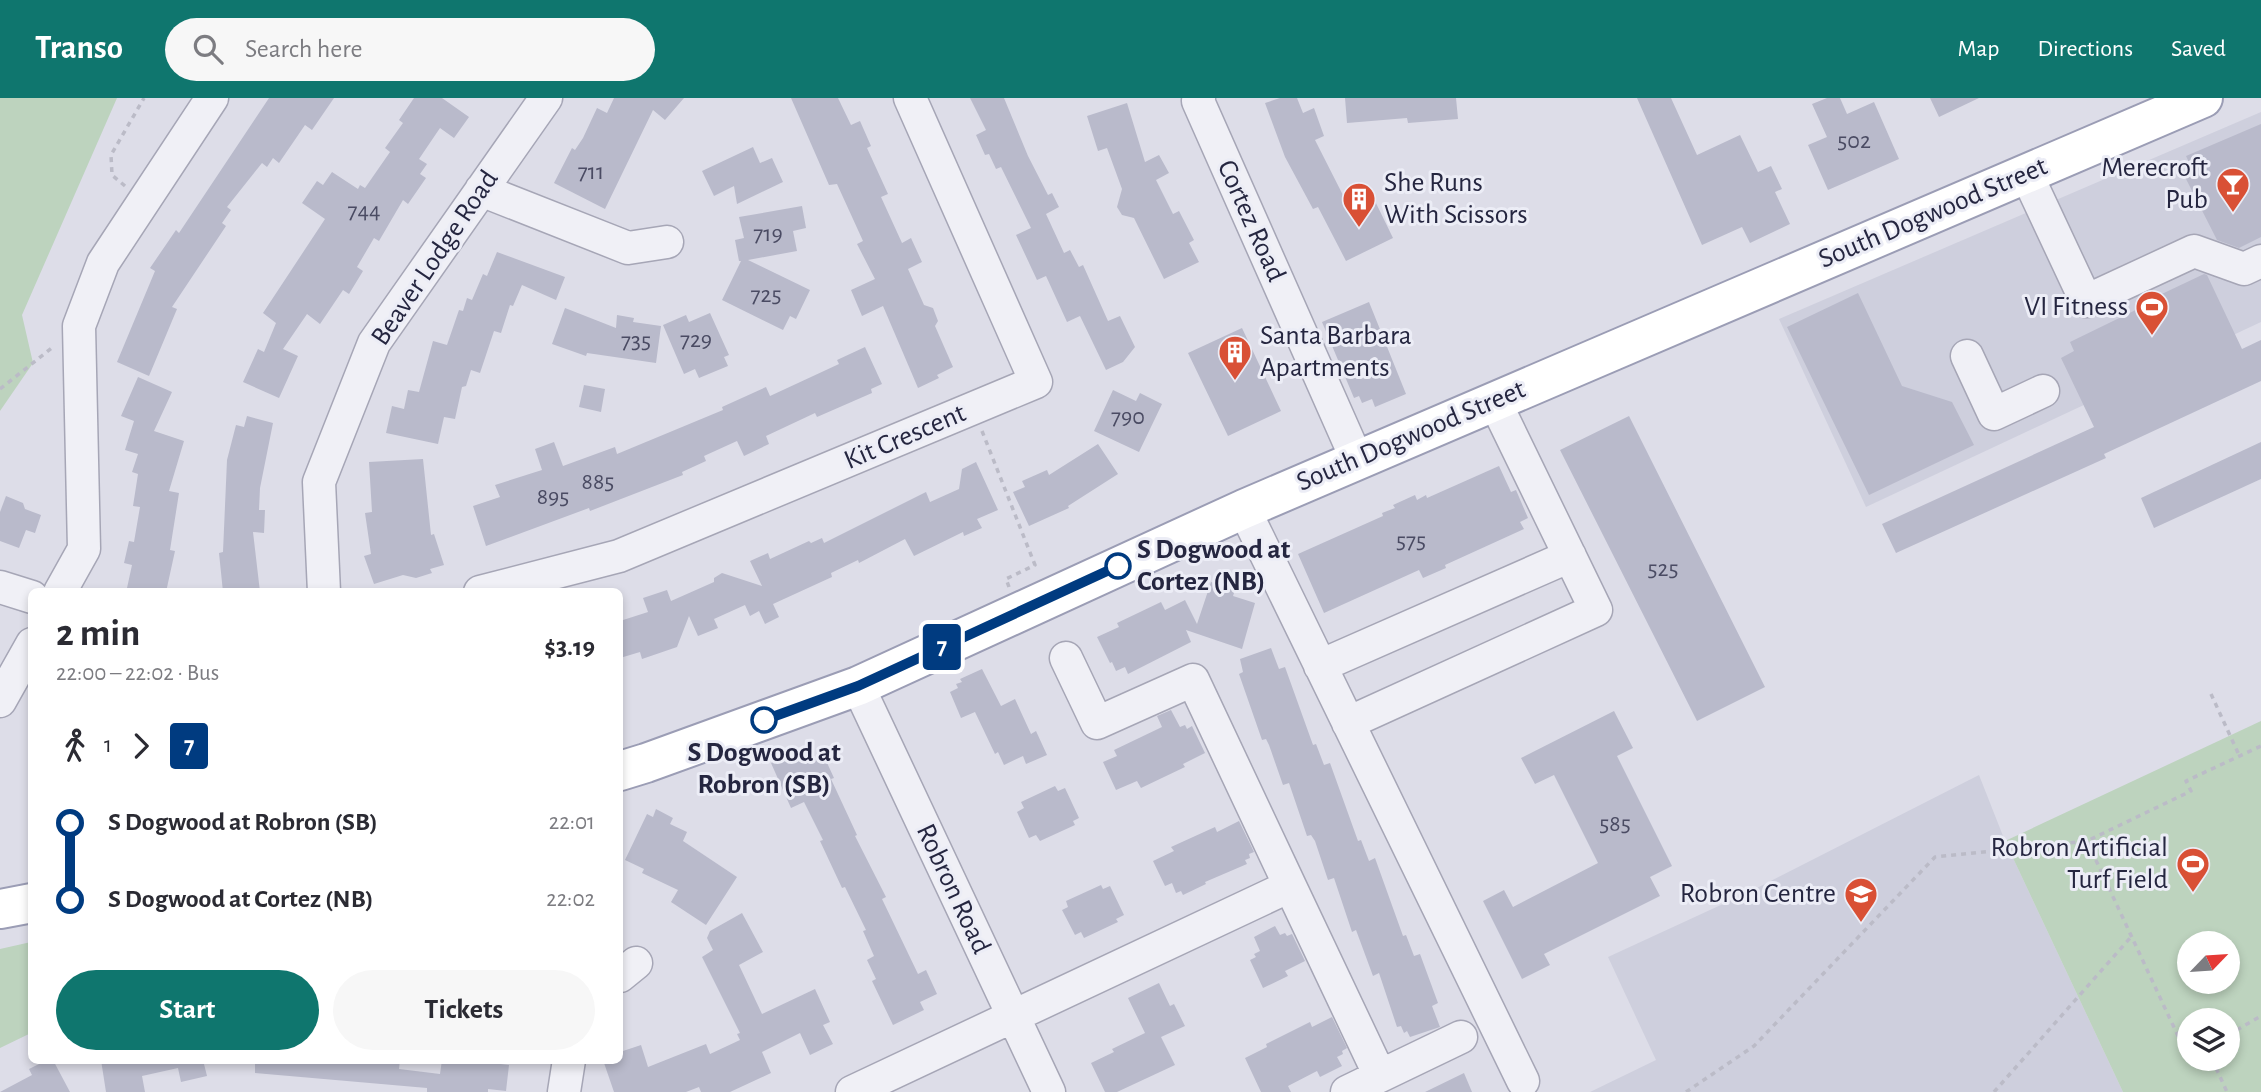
<!DOCTYPE html>
<meta charset="utf-8">
<style>
:root{--surface:#fff;--page:#f7f7f7;--text:#2b2b33;--muted:#7c7c81;--accent:#0f766e}
body{margin:0;font-family:"Alegreya Sans",sans-serif;background:var(--page);color:var(--text);height:100vh;display:flex;flex-direction:column;font-size:26px;white-space:nowrap}
*{box-sizing:border-box;margin:0}
p{font-size:23px;color:var(--muted)}
.icon{flex:none;width:38px;height:38px;fill:none;stroke:currentColor;stroke-width:2;stroke-linecap:round;stroke-linejoin:round}
.map{position:relative;flex:1;overflow:hidden}
.panel{position:absolute;left:28px;top:490px;width:595px;height:476px;display:flex;flex-direction:column;background:var(--surface);border-radius:10px;box-shadow:0 4px 10px #0003}
.panel>*{flex:none}
.badge{padding:0 14px;border-radius:5px;font-size:24px;line-height:46px}
.needle{width:46px;rotate:65deg}
.tools{position:absolute;left:2177px;top:833px;display:grid;gap:14px}
.tools a{display:grid;place-items:center;width:63px;height:63px;border-radius:50%;background:var(--surface);box-shadow:0 4px 10px #0003;font-size:35px}
.map>.badge{position:absolute;translate:-50% -50%;box-shadow:0 0 0 4px #fff}
.legs{display:flex;align-items:center;gap:10px;height:77px;padding:0 28px;font-size:23px}
.legs p{margin-inline-start:auto}
.headline{display:flex;align-items:center;justify-content:space-between;height:119px;padding:0 28px}
h1{font-size:38px;font-weight:600;line-height:52px}
.cta{display:flex;gap:14px;margin-top:auto;padding:14px 28px}
.cta a{flex:1;height:80px;border-radius:42px;background:var(--accent);color:#fff;font-size:28px;font-weight:600;line-height:80px;text-align:center}
.cta a+a{background:var(--page);color:var(--text)}
ul{padding:0 28px;list-style:none}
li{display:flex;align-items:center;gap:24px;height:77px;font-size:26px}
li i{display:grid;place-items:center;width:10px;height:100%;margin:0 9px;background:currentColor}
li i::after{content:'';width:18px;height:18px;margin:-9px;border:5px solid;border-radius:50%;background:var(--surface)}
li p{margin-inline-start:auto}
li:first-child i{background:linear-gradient(#0000 50%,currentColor 0)}
li:last-child i{background:linear-gradient(currentColor 50%,#0000 0)}
header{display:flex;align-items:center;gap:42px;box-sizing:border-box;height:98px;padding:0 35px;background:var(--accent);color:#fff}
header strong{font-size:33px}
nav{display:flex;gap:38px;margin-inline-start:auto;font-size:24px}
.search{width:490px;height:63px;background:var(--page);display:flex;align-items:center;gap:18px;box-sizing:border-box;padding:0 24px;border-radius:38px;color:var(--muted);font-size:26px}
.map>svg:first-child{display:block}
.built{fill:#cecfdd}
.green{fill:#bdd3be;fill-rule:evenodd}
.building{fill:#b9bacb}
.lines{fill:none;stroke-linecap:round;stroke-linejoin:round}
.minor-casing{stroke:#a6a6b6;stroke-width:35}
.major-casing{stroke:#9b9db5;stroke-width:42}
.path{stroke:#bbbbc7;stroke-width:3.5;stroke-dasharray:5 5;stroke-linecap:butt}
.minor{stroke:#f0f0f6;stroke-width:32}
.major{stroke:#fff;stroke-width:38}
.line-1-casing{stroke:#fff;stroke-width:16}
.line-1{stroke:#003b80;stroke-width:10}
.stop-1-dot{fill:#fff;stroke:#003b80;stroke-width:3.5}
.labels{text-anchor:middle;dominant-baseline:central;stroke-width:6;stroke-linejoin:round;paint-order:stroke}
.number-label{font-size:24px;fill:#4a4b63}
.poi-label{font-size:28px;fill:#252640;stroke:#ecedf6;text-anchor:end}
.street-label{font-size:28px;fill:#252640;stroke:#ecedf6}
.stop-label{font-size:28px;font-weight:bold;fill:#252640;stroke:#ecedf6;text-anchor:start}
</style>
<header>
<strong>Transo</strong>
<div class="search"><svg class="icon" aria-label="search" viewBox="0 0 24 24"><circle cx="10" cy="10" r="6"/><path d="M15 15l6 6"/></svg>Search here</div>
<nav><a>Map</a><a>Directions</a><a>Saved</a></nav>
</header>
<div class="map">
<svg width="2261" height="994" viewBox="0 0 2261 994">
<rect width="100%" height="100%" fill="#dddde8"/>
<path class="built" d="M 2261,14 L 2261,224 L 1866,409 L 1779,221 Z
M 1979,677 L 2005,743 L 2123,994 L 1590,994 L 1656,962 L 1608,859 L 1749,794 Z"/>
<path class="green" d="M 0,0 L 117,0 L 22,217 L 33,265 L 0,313 Z
M 2261,623 L 2261,994 L 2123,994 L 2005,743 ZM 2228,845 L 2228,884 L 2189,884 L 2189,845 ZM 2189,922 L 2228,922 L 2228,961 L 2189,961 Z
M 31,844 L 31,935 L 0,950 L 0,851 Z"/>
<path class="building" d="M 269,0 L 334,0 L 312,32 L 305,27 L 279,65 L 273,60 L 267,69 L 262,65 L 227,109 L 231,112 L 222,125 L 226,128 L 172,209 L 177,211 L 149,278 L 117,264 L 155,173 L 150,170 L 176,132 L 179,135 Z
M 414,0 L 442,0 L 469,19 L 454,40 L 440,30 L 419,61 L 427,66 L 420,76 L 426,80 L 408,106 L 403,102 L 379,143 L 374,140 L 357,169 L 363,173 L 349,196 L 343,192 L 320,226 L 307,216 L 283,251 L 298,258 L 279,300 L 243,284 L 258,251 L 264,254 L 276,225 L 263,215 L 325,121 L 302,105 L 317,83 L 323,87 L 332,74 L 358,91 L 360,87 L 365,90 L 390,54 L 385,50 L 403,25 L 399,22 Z
M 614,0 L 684,0 L 665,22 L 653,12 L 605,111 L 554,85 L 572,50 L 575,52 L 583,40 L 597,10 L 607,15 Z
M 791,0 L 838,0 L 851,27 L 860,23 L 871,48 L 867,50 L 888,96 L 881,99 L 902,145 L 911,140 L 922,164 L 908,171 L 924,207 L 933,210 L 938,223 L 935,228 L 953,269 L 937,277 L 939,280 L 918,290 L 883,208 L 862,218 L 851,192 L 875,181 L 857,146 L 863,143 L 837,86 L 829,87 Z
M 970,0 L 1004,0 L 1028,58 L 1048,97 L 1052,95 L 1059,109 L 1046,116 L 1064,155 L 1070,152 L 1079,169 L 1083,167 L 1108,223 L 1120,218 L 1135,249 L 1123,264 L 1106,272 L 1080,218 L 1067,224 L 1046,178 L 1037,182 L 1016,137 L 1031,130 L 1001,69 L 996,71 L 989,56 L 985,57 L 976,37 L 986,32 Z
M 1280,0 L 1297,0 L 1303,15 L 1314,10 L 1324,38 L 1315,42 L 1350,111 L 1352,110 L 1356,117 L 1355,108 L 1373,99 L 1393,140 L 1346,163 L 1318,109 L 1313,111 L 1285,59 L 1265,5 Z
M 1345,0 L 1456,0 L 1458,21 L 1408,25 L 1407,20 L 1347,25 Z
M 1637,0 L 1671,0 L 1697,57 L 1740,37 L 1758,74 L 1771,68 L 1782,91 L 1775,94 L 1790,126 L 1750,145 L 1742,129 L 1702,147 Z
M 1827,0 L 1840,0 L 1847,16 L 1874,4 L 1899,61 L 1828,92 L 1808,47 L 1827,39 L 1812,6 Z
M 1930,0 L 1979,0 L 1939,19 Z
M 1127,5 L 1145,64 L 1159,57 L 1169,75 L 1156,82 L 1173,116 L 1179,113 L 1194,142 L 1189,145 L 1199,164 L 1164,181 L 1134,120 L 1122,117 L 1117,109 L 1122,91 L 1107,50 L 1098,53 L 1087,18 Z
M 2261,26 L 2261,139 L 2239,150 L 2217,142 L 2185,79 L 2194,75 L 2186,58 Z
M 753,49 L 760,65 L 772,60 L 783,84 L 737,106 L 734,88 L 714,98 L 702,73 Z
M 802,108 L 806,130 L 793,133 L 797,153 L 748,162 L 810,192 L 796,221 L 790,218 L 783,232 L 722,202 L 741,163 L 739,163 L 735,142 L 744,140 L 739,119 Z
M 497,154 L 565,179 L 556,202 L 522,187 L 513,208 L 510,207 L 501,235 L 494,233 L 480,275 L 471,272 L 466,288 L 462,289 L 455,321 L 444,319 L 438,346 L 386,335 L 392,308 L 404,311 L 408,292 L 419,294 L 433,243 L 447,247 L 459,212 L 463,213 L 467,200 L 472,202 L 483,176 L 487,178 Z
M 2204,176 L 2207,177 L 2242,251 L 2261,242 L 2261,283 L 2104,356 L 2106,360 L 1896,455 L 1882,426 L 2094,329 L 2061,260 L 2074,253 L 2070,244 L 2148,206 L 2147,203 Z
M 1858,195 L 1902,288 L 1952,304 L 1974,347 L 1869,397 L 1787,229 Z
M 1369,204 L 1406,296 L 1375,309 L 1372,301 L 1362,305 L 1359,298 L 1354,300 L 1322,224 Z
M 565,210 L 616,230 L 617,217 L 634,220 L 633,224 L 661,228 L 656,265 L 587,255 L 586,258 L 552,246 Z
M 710,215 L 729,257 L 724,259 L 728,268 L 699,280 L 695,271 L 684,276 L 663,227 L 686,217 L 689,224 Z
M 1242,230 L 1281,313 L 1228,338 L 1188,255 Z
M 865,249 L 882,286 L 871,291 L 872,295 L 817,319 L 815,315 L 766,338 L 769,346 L 744,358 L 737,343 L 704,358 L 706,363 L 682,374 L 683,377 L 590,413 L 589,410 L 486,448 L 473,408 L 500,399 L 495,387 L 542,372 L 535,351 L 554,344 L 563,368 L 615,349 L 617,356 L 723,312 L 722,309 L 766,289 L 770,298 L 839,266 L 837,262 Z
M 138,279 L 172,294 L 154,333 L 184,343 L 169,393 L 179,395 L 170,452 L 175,453 L 166,494 L 142,494 L 127,490 L 132,467 L 124,465 L 129,443 L 134,444 L 140,409 L 133,408 L 138,376 L 132,374 L 138,356 L 125,352 L 134,323 L 121,318 Z
M 584,287 L 605,291 L 601,314 L 579,309 Z
M 1113,292 L 1136,303 L 1140,295 L 1162,306 L 1139,354 L 1094,333 Z
M 247,318 L 273,325 L 260,390 L 259,412 L 265,412 L 264,435 L 253,434 L 260,494 L 223,494 L 219,455 L 223,454 L 227,362 L 236,327 L 244,329 Z
M 1629,318 L 1765,589 L 1697,623 L 1560,352 Z
M 2261,344 L 2261,381 L 2154,430 L 2141,400 Z
M 1098,346 L 1118,376 L 1068,408 L 1069,410 L 1029,428 L 1013,394 L 1025,389 L 1022,383 L 1047,372 L 1049,377 Z
M 423,361 L 431,437 L 434,436 L 444,467 L 430,471 L 432,475 L 416,480 L 403,477 L 374,486 L 364,458 L 371,456 L 365,415 L 372,414 L 369,364 Z
M 976,364 L 998,412 L 977,421 L 982,430 L 964,438 L 963,434 L 914,458 L 905,441 L 859,465 L 858,462 L 831,475 L 832,479 L 773,506 L 779,519 L 765,526 L 759,513 L 750,518 L 745,507 L 714,521 L 718,530 L 698,538 L 689,518 L 677,549 L 642,561 L 640,554 L 620,560 L 620,523 L 648,514 L 643,500 L 667,492 L 671,503 L 714,484 L 714,480 L 722,475 L 762,488 L 750,463 L 768,455 L 770,461 L 809,443 L 811,445 L 822,440 L 824,445 L 926,394 L 930,404 L 959,391 L 962,371 Z
M 1499,368 L 1511,394 L 1516,392 L 1528,420 L 1520,424 L 1524,431 L 1445,467 L 1446,470 L 1423,480 L 1419,472 L 1324,515 L 1298,456 L 1383,418 L 1382,415 L 1395,410 L 1393,407 L 1415,397 L 1417,402 L 1426,397 L 1427,400 Z
M 6,398 L 23,405 L 25,411 L 41,417 L 35,435 L 26,432 L 19,450 L 0,443 L 0,414 Z
M 1211,484 L 1235,492 L 1233,498 L 1255,505 L 1242,551 L 1186,532 L 1191,544 L 1128,576 L 1125,569 L 1116,573 L 1112,564 L 1110,565 L 1097,539 L 1119,529 L 1117,525 L 1161,504 L 1165,512 L 1185,502 L 1197,526 Z
M 1271,550 L 1279,571 L 1285,569 L 1313,647 L 1316,646 L 1324,667 L 1330,665 L 1358,743 L 1361,742 L 1369,763 L 1375,760 L 1403,838 L 1406,837 L 1414,858 L 1420,856 L 1438,905 L 1432,908 L 1440,929 L 1410,939 L 1407,933 L 1404,935 L 1401,928 L 1397,929 L 1379,875 L 1373,878 L 1356,832 L 1352,834 L 1334,780 L 1328,782 L 1315,743 L 1311,737 L 1307,738 L 1289,685 L 1283,687 L 1269,647 L 1266,641 L 1262,642 L 1239,576 L 1243,574 L 1240,561 Z
M 982,571 L 1001,608 L 1015,601 L 1031,636 L 1036,633 L 1047,657 L 1026,666 L 1023,658 L 1004,667 L 998,654 L 995,656 L 975,614 L 961,620 L 950,594 L 958,590 L 956,586 L 962,584 L 960,581 Z
M 1171,612 L 1180,629 L 1185,627 L 1187,631 L 1192,628 L 1205,655 L 1183,666 L 1185,669 L 1141,690 L 1137,683 L 1116,692 L 1103,664 L 1117,658 L 1114,652 L 1162,629 L 1157,618 Z
M 1614,613 L 1633,650 L 1617,658 L 1672,768 L 1650,779 L 1660,798 L 1544,856 L 1550,867 L 1522,881 L 1483,803 L 1504,792 L 1513,809 L 1598,765 L 1554,677 L 1535,686 L 1521,660 Z
M 801,652 L 806,663 L 823,656 L 834,680 L 831,681 L 857,737 L 855,738 L 886,799 L 882,801 L 918,876 L 926,872 L 937,896 L 920,904 L 924,912 L 893,927 L 872,883 L 876,881 L 867,862 L 874,858 L 863,833 L 866,832 L 845,789 L 842,790 L 820,743 L 823,742 L 804,704 L 791,710 L 771,665 Z
M 1055,688 L 1058,693 L 1065,690 L 1079,720 L 1073,723 L 1075,727 L 1040,743 L 1036,737 L 1029,740 L 1017,714 L 1024,710 L 1021,704 Z
M 656,711 L 673,720 L 670,726 L 687,734 L 683,743 L 737,779 L 706,827 L 671,804 L 678,792 L 642,775 L 644,771 L 625,762 L 647,716 L 653,719 Z
M 1239,723 L 1254,754 L 1249,756 L 1250,760 L 1245,762 L 1247,766 L 1205,784 L 1206,786 L 1183,797 L 1181,793 L 1176,795 L 1172,785 L 1165,788 L 1153,763 L 1174,753 L 1171,749 L 1215,729 L 1217,734 Z
M 1101,787 L 1103,791 L 1110,788 L 1124,817 L 1116,821 L 1118,824 L 1084,840 L 1081,834 L 1075,837 L 1062,812 L 1068,809 L 1066,803 Z
M 742,815 L 763,854 L 739,867 L 762,916 L 815,891 L 830,924 L 823,927 L 833,946 L 810,957 L 800,935 L 762,954 L 771,975 L 730,994 L 701,994 L 699,989 L 686,994 L 614,994 L 603,962 L 620,962 L 620,954 L 641,947 L 648,969 L 706,946 L 710,956 L 740,942 L 737,936 L 740,935 L 702,859 L 713,852 L 707,840 L 710,833 Z
M 1275,828 L 1280,837 L 1285,835 L 1287,838 L 1292,836 L 1305,863 L 1285,873 L 1288,878 L 1263,890 L 1250,862 L 1256,859 L 1254,856 L 1260,853 L 1254,839 Z
M 1159,885 L 1170,908 L 1174,906 L 1185,928 L 1161,939 L 1175,967 L 1117,994 L 1105,994 L 1091,965 L 1114,954 L 1112,951 L 1145,935 L 1128,900 Z
M 1332,919 L 1347,950 L 1342,953 L 1343,956 L 1337,959 L 1342,968 L 1320,979 L 1317,973 L 1288,988 L 1291,994 L 1261,994 L 1245,960 L 1267,949 L 1266,946 L 1310,924 L 1312,929 Z
M 47,962 L 53,962 L 70,994 L 0,994 L 32,977 L 29,971 Z
M 101,962 L 203,962 L 207,978 L 181,984 L 178,970 L 142,978 L 145,994 L 106,994 Z
M 255,962 L 400,962 L 399,971 L 440,976 L 442,962 L 466,962 L 509,967 L 506,993 L 488,991 L 488,994 L 427,994 L 427,990 L 255,975 Z
M 1464,975 L 1472,994 L 1425,994 Z"/>
<g class="lines">
<defs>
<path id="minor" d="M 1199,0 L 1198,3 L 1357,362
M 2026,75 L 2086,203 L 2194,153 L 2244,171 L 2261,163
M 481,92 L 628,150 L 667,144
M 1967,258 L 1994,316 L 2043,293
M 1244,411 L 1523,983
M 0,489 L 32,499
M 60,494 L 84,451 L 79,228 L 103,165 L 212,0
M 324,494 L 319,384 L 374,245 L 546,0
M 480,494 L 619,458 L 1036,284 L 910,0
M 1066,560 L 1097,625 L 1193,582 L 1290,788
M 1320,568 L 1570,458
M 858,588 L 1049,994
M 0,603 L 32,546
M 1348,625 L 1596,512 L 1494,302
M 620,878 L 636,865
M 564,994 L 569,962
M 852,994 L 1290,788 L 1380,978 L 1461,939
M 1347,994 L 1380,978"/>
<path id="major" d="M 620,673 L 646,665 L 858,588 L 1244,411 L 2203,0
M 0,811 L 32,805"/>
</defs>
<use href="#minor" class="minor-casing"/>
<use href="#major" class="major-casing"/>
<path class="path" d="M 125,88 L 112,77 L 111,57 L 144,0
M 0,291 L 53,249
M 982,333 L 1035,467 L 1006,481 L 1009,489
M 2211,596 L 2239,657
M 2228,937 L 2261,918
M 2189,952 L 2185,953 L 2087,743 L 2191,693 L 2186,683 L 2261,648
M 2212,961 L 2227,994
M 1686,994 L 1754,948 L 1935,759 L 2087,743
M 1994,994 L 2131,839"/>
<use href="#minor" class="minor"/>
<use href="#major" class="major"/>
</g>
<g class="lines">
<defs>
<path id="line-1" d="M 764,622 L 858,588 L 1118,468"/>
</defs>
<use href="#line-1" class="line-1-casing"/>
<use href="#line-1" class="line-1"/>
</g>
<defs>
<symbol id="bar-pin" viewBox="-11 -11 22 30"><path d="M0 17L-7.5 6A9.5 9.5 0 1 1 7.5 6Z" fill="#d95035" stroke="#ecedf6"/><path d="M-6-5H6L.8 .8V4.5H3.5V6h-7V4.5H-.8V.8Z" fill="#fff"/></symbol>
<symbol id="building-pin" viewBox="-11 -11 22 30"><path d="M0 17L-7.5 6A9.5 9.5 0 1 1 7.5 6Z" fill="#d95035" stroke="#ecedf6"/><path d="M-4-6H4V6H1V3H-1V6H-4ZM-2.5-4.3h1.7v1.8h-1.7ZM.8-4.3h1.7v1.8H.8ZM-2.5-1h1.7V.8h-1.7ZM.8-1h1.7V.8H.8Z" fill="#fff"/></symbol>
<symbol id="stadium-pin" viewBox="-11 -11 22 30"><path d="M0 17L-7.5 6A9.5 9.5 0 1 1 7.5 6Z" fill="#d95035" stroke="#ecedf6"/><path d="M0-5a6.5 5 0 1 0 0 10a6.5 5 0 1 0 0-10ZM-3.5-1.8h7v3.6h-7Z" fill="#fff"/></symbol>
<symbol id="school-pin" viewBox="-11 -11 22 30"><path d="M0 17L-7.5 6A9.5 9.5 0 1 1 7.5 6Z" fill="#d95035" stroke="#ecedf6"/><path d="M0-5L7-2L0 1L-7-2ZM-4 1L0 2.5L4 1V4Q0 6-4 4Z" fill="#fff"/></symbol>
</defs>
<g fill-rule="evenodd">
<use href="#bar-pin" x="2214" y="67" width="38" height="52"/>
<use href="#building-pin" x="1340" y="82" width="38" height="52"/>
<use href="#stadium-pin" x="2133" y="190" width="38" height="52"/>
<use href="#building-pin" x="1216" y="235" width="38" height="52"/>
<use href="#stadium-pin" x="2174" y="747" width="38" height="52"/>
<use href="#school-pin" x="1842" y="777" width="38" height="52"/>
</g>
<g class="stop-1-dot">
<circle cx="1118" cy="468" r="12"/>
<circle cx="764" cy="622" r="12"/>
</g>
<g class="labels">
<g class="number-label">
<text x="1854" y="43">502</text>
<text x="591" y="74">711</text>
<text x="364" y="113">744</text>
<text x="768" y="136">719</text>
<text x="766" y="197">725</text>
<text x="696" y="242">729</text>
<text x="636" y="243">735</text>
<text x="1128" y="319">790</text>
<text x="598" y="384">885</text>
<text x="553" y="399">895</text>
<text x="1411" y="443">575</text>
<text x="1663" y="471">525</text>
<text x="1615" y="726">585</text>
</g>
<g class="poi-label">
<text x="2208" y="70">Merecroft<tspan x="2208" dy="32">Pub</tspan></text>
<text x="1384" y="85" text-anchor="start">She Runs<tspan x="1384" dy="32">With Scissors</tspan></text>
<text x="2128" y="209">VI Fitness</text>
<text x="1260" y="238" text-anchor="start">Santa Barbara<tspan x="1260" dy="32">Apartments</tspan></text>
<text x="2168" y="750">Robron Artificial<tspan x="2168" dy="32">Turf Field</tspan></text>
<text x="1836" y="796">Robron Centre</text>
</g>
<g class="street-label">
<text transform="translate(1933 115) rotate(-23)">South Dogwood Street</text>
<text transform="translate(1251 123) rotate(66)">Cortez Road</text>
<text transform="translate(435 160) rotate(-56)">Beaver Lodge Road</text>
<text transform="translate(1411 338) rotate(-23)">South Dogwood Street</text>
<text transform="translate(905 339) rotate(-23)">Kit Crescent</text>
<text transform="translate(953 791) rotate(65)">Robron Road</text>
</g>
<g class="stop-label">
<text x="1137" y="452">S Dogwood at<tspan x="1137" dy="32">Cortez (NB)</tspan></text>
<text x="764" y="655" text-anchor="middle">S Dogwood at<tspan x="764" dy="32">Robron (SB)</tspan></text>
</g>
</g>
</svg>
<div class="tools">
<a><svg class="needle" viewBox="-14 -14 28 28"><path d="M0-13l5 13h-10z" fill="#e53935"/><path d="M0 13l5-13h-10z" fill="#7c7c81"/></svg></a>
<a><svg class="icon" aria-label="layers" viewBox="0 0 24 24"><path d="M12 4l9 5-9 5-9-5zM3 14l9 5 9-5"/></svg></a>
</div>
<b class="badge" style="left:942px;top:549px;background:#003b80;color:#fff">7</b>
<section class="panel">
<div class="headline"><div><h1>2 min</h1><p>22:00 – 22:02 · Bus</p></div><b>$3.19</b></div>
<div class="legs"><svg class="icon" aria-label="walk" viewBox="0 0 24 24"><circle cx="13" cy="4" r="2"/><path d="M13 8l-2 6 4 7M11 14l-3 7M7 12l3-4h3l4 4"/></svg>1<svg class="icon" aria-label="forward" viewBox="0 0 24 24"><path d="M9 5l7 7-7 7"/></svg><b class="badge" style="background:#003b80;color:#fff">7</b></div>
<ul>
<li><i style="color:#003b80"></i><b>S Dogwood at Robron (SB)</b><p>22:01</p></li>
<li><i style="color:#003b80"></i><b>S Dogwood at Cortez (NB)</b><p>22:02</p></li>
</ul>
<div class="cta"><a>Start</a><a>Tickets</a></div>
</section>
</div>
